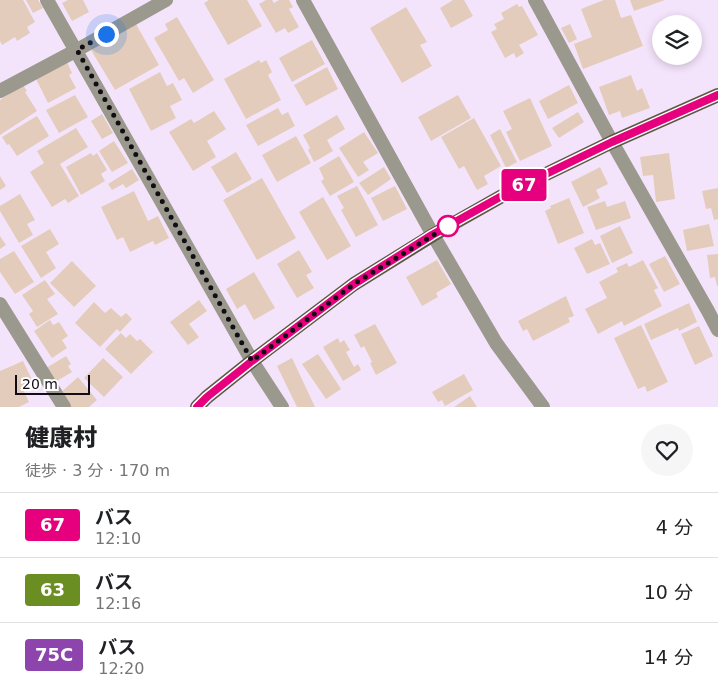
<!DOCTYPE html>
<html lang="ja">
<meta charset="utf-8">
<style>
:root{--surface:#fff;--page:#f6f6f6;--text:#202124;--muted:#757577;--line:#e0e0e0}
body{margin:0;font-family:"DejaVu Sans","Noto Sans JP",sans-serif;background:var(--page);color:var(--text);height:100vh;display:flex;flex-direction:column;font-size:19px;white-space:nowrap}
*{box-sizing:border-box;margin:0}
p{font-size:16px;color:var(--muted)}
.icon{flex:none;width:28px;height:28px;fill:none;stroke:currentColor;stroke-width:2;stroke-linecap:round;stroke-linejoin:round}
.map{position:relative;height:407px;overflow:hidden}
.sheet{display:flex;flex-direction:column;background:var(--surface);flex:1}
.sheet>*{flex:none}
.badge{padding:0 10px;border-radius:4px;font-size:18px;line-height:32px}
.buttons{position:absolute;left:652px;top:15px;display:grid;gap:10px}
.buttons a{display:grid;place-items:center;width:50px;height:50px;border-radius:50%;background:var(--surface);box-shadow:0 2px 8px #0003;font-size:25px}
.scale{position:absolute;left:15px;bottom:12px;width:75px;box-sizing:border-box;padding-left:5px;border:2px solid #120d14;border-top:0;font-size:14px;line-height:18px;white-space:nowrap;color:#120d14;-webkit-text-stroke:4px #fff;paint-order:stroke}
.you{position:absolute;width:25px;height:25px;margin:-12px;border:4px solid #fff;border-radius:50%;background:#1a73e8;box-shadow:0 0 0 8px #1a73e833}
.map>.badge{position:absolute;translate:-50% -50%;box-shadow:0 0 0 2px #fff}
.round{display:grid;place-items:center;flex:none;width:52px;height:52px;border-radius:26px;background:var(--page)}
.summary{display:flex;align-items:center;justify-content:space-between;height:85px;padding:0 25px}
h1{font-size:24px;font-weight:800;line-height:38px}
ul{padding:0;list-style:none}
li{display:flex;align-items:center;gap:15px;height:65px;padding:0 25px;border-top:1px solid var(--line)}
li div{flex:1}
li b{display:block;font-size:19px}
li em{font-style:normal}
li .badge{min-width:55px;font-weight:700;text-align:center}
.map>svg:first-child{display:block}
.building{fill:#e3ccbb}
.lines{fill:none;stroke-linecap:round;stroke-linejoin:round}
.minor{stroke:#9b998e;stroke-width:14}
.primary{stroke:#5b5744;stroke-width:14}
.line-casing{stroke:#fff;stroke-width:11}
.line{stroke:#e6007e;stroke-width:8}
.walk{stroke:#120d14;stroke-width:5;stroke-dasharray:0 9}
.stop-dot{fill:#fff;stroke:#e6007e;stroke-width:2.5}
</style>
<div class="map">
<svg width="718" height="407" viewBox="0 0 718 407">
<rect width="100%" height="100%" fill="#f4e4fb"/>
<path class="building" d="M 0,0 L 23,0 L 35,22 L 27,27 L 30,33 L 17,41 L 15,37 L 2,45 L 0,41 Z
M 26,0 L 38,0 L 43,8 L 33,13 Z
M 68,0 L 83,0 L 89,12 L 72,21 L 62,3 Z
M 209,0 L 247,0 L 262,26 L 228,45 L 204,3 Z
M 266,0 L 272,0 L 274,3 L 279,0 L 289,0 L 293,7 L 289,9 L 299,27 L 288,33 L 285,28 L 276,33 L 259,4 Z
M 453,0 L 464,0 L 473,16 L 451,28 L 440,8 Z
M 604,0 L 615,0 L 621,18 L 631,15 L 643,46 L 583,69 L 574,44 L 592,37 L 581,9 Z
M 630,0 L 665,0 L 634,11 Z
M 517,4 L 519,7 L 522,6 L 538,35 L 519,45 L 524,53 L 516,58 L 514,53 L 505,58 L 491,32 L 497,29 L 494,24 L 504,19 L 501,13 Z
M 406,7 L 427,42 L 420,45 L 432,66 L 402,83 L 370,28 Z
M 177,17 L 214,80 L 193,93 L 184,78 L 179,81 L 154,38 L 168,30 L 165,24 Z
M 136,24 L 159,65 L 115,90 L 91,50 Z
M 570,24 L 577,39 L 569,43 L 561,28 Z
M 312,40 L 325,64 L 292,82 L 279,58 Z
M 259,60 L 261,63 L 266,60 L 272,72 L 268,75 L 281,100 L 246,119 L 224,79 Z
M 67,62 L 72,73 L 69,75 L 76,88 L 48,103 L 36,79 Z
M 327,67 L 338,89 L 306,106 L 294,85 Z
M 160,72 L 167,86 L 173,83 L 182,100 L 170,106 L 176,118 L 151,131 L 129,89 Z
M 631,75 L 637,91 L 642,88 L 650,108 L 622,118 L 620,111 L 609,115 L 599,87 Z
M 23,85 L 27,91 L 25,92 L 37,111 L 0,135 L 0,100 Z
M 569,85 L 578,103 L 548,119 L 539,101 Z
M 75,95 L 88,117 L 59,133 L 46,110 Z
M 458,95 L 471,118 L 431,141 L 418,117 Z
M 530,98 L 552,146 L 520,161 L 506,132 L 512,129 L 503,111 Z
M 278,108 L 282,115 L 288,112 L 295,126 L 258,146 L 246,125 Z
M 214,111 L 226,129 L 207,141 L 216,157 L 193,171 L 169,132 L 191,119 L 194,123 Z
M 578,112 L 584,122 L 559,138 L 552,128 Z
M 102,114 L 113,133 L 102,139 L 91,121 Z
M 337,115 L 345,129 L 327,140 L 333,151 L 314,162 L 308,150 L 310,148 L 303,135 Z
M 37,116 L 49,136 L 17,156 L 9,144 L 7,145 L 2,137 Z
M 474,118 L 501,166 L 484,176 L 488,184 L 477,190 L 464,166 L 459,169 L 441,137 Z
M 76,128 L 88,147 L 60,164 L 79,196 L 68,203 L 65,199 L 52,207 L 30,172 L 44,163 L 37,151 Z
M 500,129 L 517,162 L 506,168 L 490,135 Z
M 364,132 L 378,153 L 363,162 L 369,170 L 358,177 L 339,148 Z
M 296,136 L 311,163 L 277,182 L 262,155 Z
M 114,141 L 128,163 L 112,172 L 99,151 Z
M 236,152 L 252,179 L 227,193 L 211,167 Z
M 91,153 L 93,156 L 97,153 L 107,170 L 101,174 L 105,181 L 81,195 L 66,167 Z
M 669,153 L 675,199 L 656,202 L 653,175 L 643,176 L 640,157 Z
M 339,156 L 354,182 L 330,196 L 321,181 L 324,179 L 319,168 Z
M 384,167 L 391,179 L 368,195 L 359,183 Z
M 600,167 L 608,184 L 596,190 L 600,198 L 583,207 L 571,182 Z
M 132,169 L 139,180 L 126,188 L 123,184 L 112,190 L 108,184 Z
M 0,176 L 6,186 L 0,190 Z
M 262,178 L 296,238 L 257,260 L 223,200 Z
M 357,186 L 378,225 L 356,237 L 341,210 L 344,208 L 337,196 Z
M 395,186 L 407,209 L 383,221 L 371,198 Z
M 718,188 L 718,219 L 714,220 L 711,208 L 706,209 L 702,191 Z
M 134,191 L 148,221 L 158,216 L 169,238 L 155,245 L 153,241 L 130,252 L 123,237 L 117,240 L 101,207 Z
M 20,194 L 35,220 L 27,224 L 33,235 L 19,243 L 0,211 L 0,206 Z
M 323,197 L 351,246 L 327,260 L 299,212 Z
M 569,198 L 584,233 L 558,244 L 545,211 L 551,208 L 550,206 Z
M 605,201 L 607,207 L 625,201 L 631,218 L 596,230 L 587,207 Z
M 709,224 L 714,246 L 687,251 L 683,230 Z
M 620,226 L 633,253 L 612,263 L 600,236 Z
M 50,229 L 59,244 L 46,252 L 56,268 L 41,278 L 21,246 Z
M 0,236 L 6,245 L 0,249 Z
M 592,239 L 595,245 L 600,243 L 610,264 L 587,274 L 574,248 Z
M 299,250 L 312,272 L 306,275 L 314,288 L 297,298 L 277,264 Z
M 14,251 L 34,282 L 15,294 L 0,272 L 0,259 Z
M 718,254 L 718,286 L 717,286 L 715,277 L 710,278 L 707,255 Z
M 665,256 L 680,284 L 664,292 L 649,264 Z
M 437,260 L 451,284 L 436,293 L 438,297 L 422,306 L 406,277 Z
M 643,260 L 658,288 L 654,290 L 662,306 L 624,326 L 622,321 L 598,334 L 585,309 L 607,298 L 599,282 L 618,272 L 616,268 L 627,263 L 629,267 Z
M 72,261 L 96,286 L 74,307 L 50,283 Z
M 254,272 L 275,308 L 254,320 L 245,304 L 237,309 L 226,289 Z
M 45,280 L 55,294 L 47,299 L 58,314 L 37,327 L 29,314 L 33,311 L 22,295 Z
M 566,296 L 574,316 L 568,318 L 570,322 L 533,341 L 527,329 L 523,331 L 518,321 Z
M 199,300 L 207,311 L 189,324 L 199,337 L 188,345 L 170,322 Z
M 94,302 L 105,313 L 111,308 L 121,317 L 126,313 L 132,319 L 120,332 L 117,329 L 100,347 L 75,323 Z
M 689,303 L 697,322 L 679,331 L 678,328 L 651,340 L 644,324 Z
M 50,320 L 53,325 L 59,322 L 68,336 L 62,340 L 67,348 L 52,358 L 34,331 Z
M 375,324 L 397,363 L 376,375 L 370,363 L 372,362 L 364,346 L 361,348 L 354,335 Z
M 641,325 L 668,382 L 647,392 L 645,386 L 638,389 L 614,338 Z
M 699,326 L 713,356 L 695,365 L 681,334 Z
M 121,333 L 126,338 L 130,334 L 137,341 L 140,339 L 153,352 L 131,374 L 105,349 Z
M 338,338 L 340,343 L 344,340 L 350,350 L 346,352 L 354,367 L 358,364 L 361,370 L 343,381 L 323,347 Z
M 318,354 L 341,389 L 326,399 L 302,364 Z
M 66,356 L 71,364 L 68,366 L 72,372 L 55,382 L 46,368 Z
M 103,358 L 123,377 L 104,397 L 84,378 Z
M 292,358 L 315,407 L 297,407 L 277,366 Z
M 23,361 L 33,382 L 22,387 L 29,402 L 19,407 L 0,407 L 0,371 Z
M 464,374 L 473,390 L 445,406 L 442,400 L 438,402 L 432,392 Z
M 78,377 L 97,400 L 89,407 L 68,407 L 58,395 Z
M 470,396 L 477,407 L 454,407 Z"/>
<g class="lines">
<path class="minor" d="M 47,0 L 252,361 L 282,407
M 303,0 L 433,235 L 496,343 L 543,407
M 535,0 L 612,142 L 708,311 L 718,330
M 0,91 L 77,50 L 166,0
M 0,304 L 64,407"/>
<path class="primary" d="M 197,407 L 207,397 L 252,361 L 354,284 L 433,235 L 509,192 L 612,142 L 718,95"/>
</g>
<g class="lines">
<defs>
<path id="line" d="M 197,407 L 207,397 L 252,361 L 354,284 L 432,235 L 509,192 L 612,142 L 718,95"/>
</defs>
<use href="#line" class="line-casing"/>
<use href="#line" class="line"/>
<path class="walk" d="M 106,34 L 77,50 L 252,361 L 354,284 L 448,226"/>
</g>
<circle class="stop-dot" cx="448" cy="226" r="10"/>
</svg>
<div class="buttons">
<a><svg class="icon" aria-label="layers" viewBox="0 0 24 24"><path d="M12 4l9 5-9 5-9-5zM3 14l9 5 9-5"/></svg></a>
</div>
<div class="scale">20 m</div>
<div class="you" style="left:106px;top:34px"></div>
<b class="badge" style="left:524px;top:185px;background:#e6007e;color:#fff">67</b>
</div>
<section class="sheet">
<div class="summary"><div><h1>健康村</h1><p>徒歩 · 3 分 · 170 m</p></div><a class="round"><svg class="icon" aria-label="heart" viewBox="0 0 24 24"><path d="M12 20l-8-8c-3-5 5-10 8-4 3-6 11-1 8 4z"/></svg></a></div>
<ul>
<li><span class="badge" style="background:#e6007e;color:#fff">67</span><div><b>バス</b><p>12:10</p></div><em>4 分</em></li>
<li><span class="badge" style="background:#6b8e23;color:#fff">63</span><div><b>バス</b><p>12:16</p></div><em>10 分</em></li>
<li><span class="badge" style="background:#8e44ad;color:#fff">75C</span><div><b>バス</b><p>12:20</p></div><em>14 分</em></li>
</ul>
</section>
